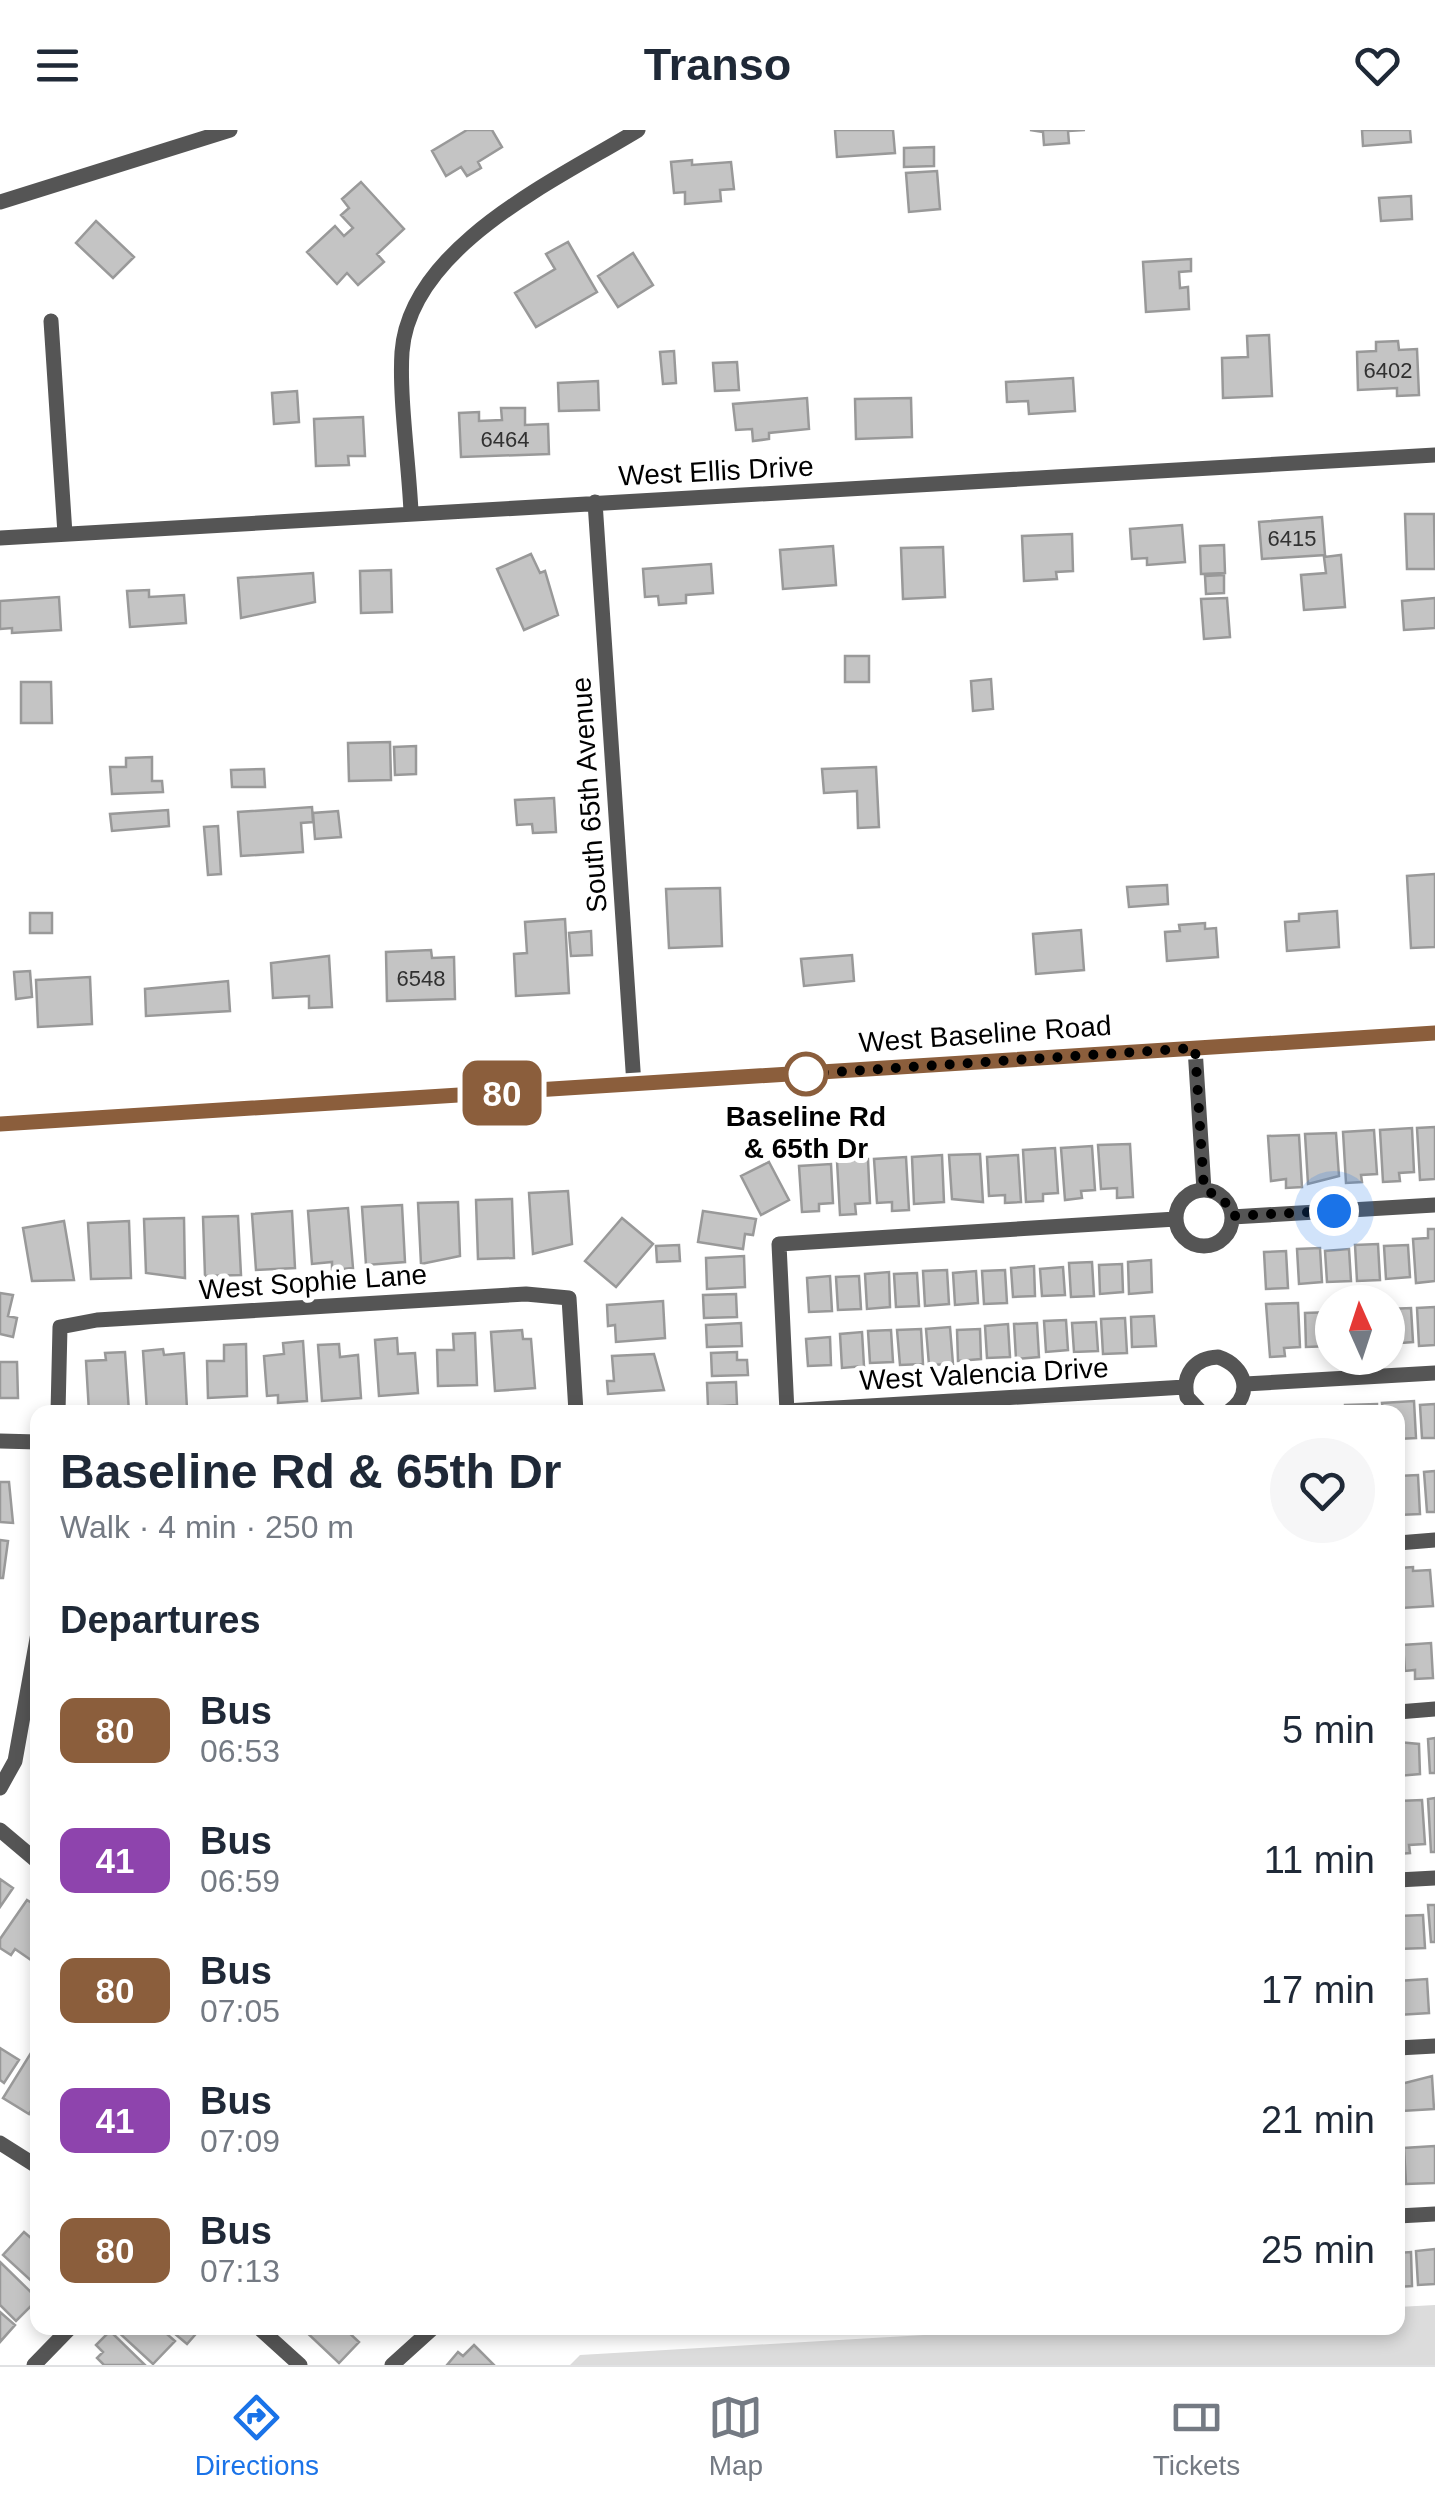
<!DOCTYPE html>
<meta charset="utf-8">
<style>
:root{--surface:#fff;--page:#f6f6f7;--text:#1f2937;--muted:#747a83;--line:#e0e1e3;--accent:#1a73e8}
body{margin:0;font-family:Arial,sans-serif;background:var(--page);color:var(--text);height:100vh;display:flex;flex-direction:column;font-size:38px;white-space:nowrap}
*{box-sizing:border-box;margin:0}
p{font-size:32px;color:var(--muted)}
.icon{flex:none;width:55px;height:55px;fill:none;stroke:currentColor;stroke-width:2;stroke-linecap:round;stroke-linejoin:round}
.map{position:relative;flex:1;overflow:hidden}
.sheet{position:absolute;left:30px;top:1275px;width:1375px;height:930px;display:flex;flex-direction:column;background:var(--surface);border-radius:20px;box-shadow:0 5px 15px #0003}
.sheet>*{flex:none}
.badge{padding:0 20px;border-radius:15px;font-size:35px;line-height:65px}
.needle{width:65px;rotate:357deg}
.fabs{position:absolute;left:1315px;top:1155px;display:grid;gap:20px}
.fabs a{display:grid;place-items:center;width:90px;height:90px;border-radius:50%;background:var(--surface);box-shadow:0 5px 15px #0003;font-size:50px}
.you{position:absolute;width:50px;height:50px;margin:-25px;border:8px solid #fff;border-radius:50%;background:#1a73e8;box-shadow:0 0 0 15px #1a73e833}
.map>.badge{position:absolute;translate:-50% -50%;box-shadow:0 0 0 5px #fff}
h2{padding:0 30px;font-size:38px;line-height:90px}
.round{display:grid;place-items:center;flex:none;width:105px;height:105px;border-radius:52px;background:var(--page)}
.summary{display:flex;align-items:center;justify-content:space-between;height:170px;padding:0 30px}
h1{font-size:48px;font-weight:700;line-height:75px}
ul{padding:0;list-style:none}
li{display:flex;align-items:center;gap:30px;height:130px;padding:0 30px}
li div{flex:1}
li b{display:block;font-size:38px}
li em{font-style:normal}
li .badge{min-width:110px;font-weight:700;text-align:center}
header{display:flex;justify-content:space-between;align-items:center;height:130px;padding:0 30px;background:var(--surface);font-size:45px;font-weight:700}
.tab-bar{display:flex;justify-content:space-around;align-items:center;height:140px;border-top:2px solid var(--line);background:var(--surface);font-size:28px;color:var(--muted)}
.tab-bar a{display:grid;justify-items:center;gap:5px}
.tab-bar .active{color:var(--accent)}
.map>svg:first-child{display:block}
.green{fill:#dcdcdc}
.building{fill:#c4c4c4;stroke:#999;stroke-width:2.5}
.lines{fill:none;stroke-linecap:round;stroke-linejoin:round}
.street{stroke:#555;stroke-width:15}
.secondary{stroke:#222;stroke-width:20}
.line-casing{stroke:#fff;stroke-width:22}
.line{stroke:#8b5e3c;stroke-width:15}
.walk{stroke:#000;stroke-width:10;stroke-dasharray:0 18}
.stop-dot{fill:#fff;stroke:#8b5e3c;stroke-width:5}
.labels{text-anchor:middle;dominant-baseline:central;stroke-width:10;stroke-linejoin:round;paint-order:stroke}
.number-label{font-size:22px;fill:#313131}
.street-label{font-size:28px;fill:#000;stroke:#fff}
.stop-label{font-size:28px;font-weight:bold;fill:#000;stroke:#fff}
</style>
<header><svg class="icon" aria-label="menu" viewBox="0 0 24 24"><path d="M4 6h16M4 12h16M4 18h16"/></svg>Transo<svg class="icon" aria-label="heart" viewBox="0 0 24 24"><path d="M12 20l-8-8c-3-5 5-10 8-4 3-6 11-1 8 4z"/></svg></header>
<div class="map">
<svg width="1435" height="2235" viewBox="0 0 1435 2235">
<rect width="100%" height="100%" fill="#fff"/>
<path class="green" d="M 1435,2175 L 1435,2235 L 570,2235 L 580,2225 L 1043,2198 L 1398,2198 L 1398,2177 Z"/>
<path class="building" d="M 467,0 L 492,0 L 502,17 L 478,32 L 481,38 L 467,46 L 461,37 L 446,46 L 432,21 Z
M 835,0 L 893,0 L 895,23 L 837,27 Z
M 1030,0 L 1085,0 L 1068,1 L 1069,13 L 1044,15 L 1043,2 Z
M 1362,0 L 1410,0 L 1411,12 L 1363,16 Z
M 934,17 L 934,36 L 904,37 L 904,18 Z
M 692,30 L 692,35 L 731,32 L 734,59 L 720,60 L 721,71 L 685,74 L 685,62 L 674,63 L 671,32 Z
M 937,41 L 940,79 L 909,82 L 906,43 Z
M 361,52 L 404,99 L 377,124 L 384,132 L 358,155 L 347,143 L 337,154 L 307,122 L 335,96 L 344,106 L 353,98 L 341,85 L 349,78 L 342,69 Z
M 1411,66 L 1412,89 L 1381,91 L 1379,68 Z
M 96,91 L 134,127 L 113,148 L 76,113 Z
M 568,112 L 597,162 L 536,197 L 515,163 L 555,139 L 546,124 Z
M 633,123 L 653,155 L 618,177 L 598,146 Z
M 1191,129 L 1191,141 L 1179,142 L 1180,158 L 1188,157 L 1189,179 L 1146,182 L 1143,132 Z
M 1269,205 L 1272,266 L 1223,268 L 1222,228 L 1248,227 L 1247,206 Z
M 1398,211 L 1399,220 L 1417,219 L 1419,265 L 1397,266 L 1397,258 L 1358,260 L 1357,222 L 1376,221 L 1376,212 Z
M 674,221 L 676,253 L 663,254 L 660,222 Z
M 737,232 L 739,260 L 715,261 L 713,233 Z
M 1073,248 L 1075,281 L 1029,284 L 1028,271 L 1007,272 L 1006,252 Z
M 598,251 L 599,280 L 559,281 L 558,253 Z
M 297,261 L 299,292 L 274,294 L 272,263 Z
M 807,268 L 809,299 L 769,303 L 769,309 L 753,311 L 752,299 L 736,300 L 733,274 Z
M 911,268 L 912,307 L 856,309 L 855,269 Z
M 501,278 L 525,278 L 525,295 L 548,294 L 549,324 L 461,327 L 459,283 L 479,282 L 479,291 L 502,290 Z
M 363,287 L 365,326 L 348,326 L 349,335 L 316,336 L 314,289 Z
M 1405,384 L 1434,384 L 1435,439 L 1407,439 Z
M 1322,387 L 1325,425 L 1262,429 L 1259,392 Z
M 1182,395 L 1185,432 L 1147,435 L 1147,428 L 1132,429 L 1130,399 Z
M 1072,404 L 1073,441 L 1056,442 L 1057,449 L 1024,451 L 1022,406 Z
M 1224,415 L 1225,443 L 1201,444 L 1200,416 Z
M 833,416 L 836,455 L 783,459 L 780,420 Z
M 943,417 L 945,467 L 903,469 L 901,418 Z
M 531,424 L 540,443 L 545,441 L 558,485 L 524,500 L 497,439 Z
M 1341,425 L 1345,477 L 1304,480 L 1301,445 L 1326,443 L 1324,427 Z
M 711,434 L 713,463 L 686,465 L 686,473 L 659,475 L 658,466 L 645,467 L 643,439 Z
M 391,440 L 392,482 L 361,483 L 360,441 Z
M 313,443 L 315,472 L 241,488 L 238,448 Z
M 1224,445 L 1224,463 L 1206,464 L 1205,446 Z
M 149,460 L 149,467 L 184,465 L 186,493 L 130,497 L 127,461 Z
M 59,467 L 61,500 L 12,503 L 12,498 L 0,499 L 0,471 Z
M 1227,468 L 1230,507 L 1204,509 L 1201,469 Z
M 1435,468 L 1435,498 L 1404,500 L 1402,471 Z
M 845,526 L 869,526 L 869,552 L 845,552 Z
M 991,549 L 993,579 L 973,581 L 971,551 Z
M 21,552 L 51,552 L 52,593 L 21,593 Z
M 390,612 L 391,650 L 349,651 L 348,613 Z
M 416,616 L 416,644 L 395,645 L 394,617 Z
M 152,627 L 152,651 L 162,651 L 163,662 L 112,664 L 110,637 L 126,637 L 126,628 Z
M 876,637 L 879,697 L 858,698 L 857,661 L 824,663 L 822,639 Z
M 264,639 L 265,657 L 232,657 L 231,640 Z
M 554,668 L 556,702 L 533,703 L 532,694 L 517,695 L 515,670 Z
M 312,677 L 313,692 L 301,693 L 303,722 L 241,726 L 238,682 Z
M 168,680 L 169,696 L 112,701 L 110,684 Z
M 338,681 L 341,707 L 315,709 L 313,683 Z
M 218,696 L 221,744 L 208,745 L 204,697 Z
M 1435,744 L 1435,817 L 1411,818 L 1407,746 Z
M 1167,755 L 1168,774 L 1129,777 L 1127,757 Z
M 720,758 L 722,816 L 669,818 L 666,759 Z
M 1337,781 L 1339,817 L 1287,821 L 1285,792 L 1299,791 L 1299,784 Z
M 30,783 L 52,783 L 52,803 L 30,803 Z
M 565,789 L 569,863 L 516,866 L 514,824 L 527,823 L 525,792 Z
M 1205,793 L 1205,799 L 1216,798 L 1218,827 L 1167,831 L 1165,802 L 1180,801 L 1179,795 Z
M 1081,800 L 1084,840 L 1036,844 L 1033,804 Z
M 591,801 L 592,825 L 571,826 L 569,803 Z
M 431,820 L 432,828 L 454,827 L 455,869 L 387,871 L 386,822 Z
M 852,825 L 854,851 L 804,856 L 801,829 Z
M 329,826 L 332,877 L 309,878 L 309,866 L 273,868 L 271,833 Z
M 30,841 L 32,867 L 16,869 L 14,842 Z
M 90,847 L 92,894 L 38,897 L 36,850 Z
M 228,851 L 230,881 L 146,886 L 145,859 Z
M 1435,997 L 1435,1049 L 1420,1050 L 1417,998 Z
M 1412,998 L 1414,1042 L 1399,1043 L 1400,1051 L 1383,1052 L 1380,1000 Z
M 1374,1000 L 1377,1044 L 1361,1045 L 1362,1052 L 1346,1053 L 1343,1002 Z
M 1336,1003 L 1339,1046 L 1308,1054 L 1305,1004 Z
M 1299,1005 L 1302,1057 L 1286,1058 L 1286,1049 L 1271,1051 L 1268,1006 Z
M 1130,1014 L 1133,1067 L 1117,1068 L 1117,1058 L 1101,1059 L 1098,1015 Z
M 1092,1016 L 1095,1060 L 1081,1061 L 1082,1068 L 1065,1070 L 1061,1018 Z
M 1055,1018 L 1058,1063 L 1043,1064 L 1043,1071 L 1026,1072 L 1023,1020 Z
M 980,1024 L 983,1072 L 952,1069 L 949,1025 Z
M 942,1025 L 944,1072 L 914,1074 L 912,1027 Z
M 1018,1025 L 1021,1072 L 1005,1073 L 1005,1065 L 989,1066 L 987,1027 Z
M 906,1027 L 909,1080 L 892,1081 L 892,1072 L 877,1073 L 874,1029 Z
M 868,1029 L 870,1073 L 855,1074 L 856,1084 L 840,1085 L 837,1031 Z
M 769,1032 L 789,1070 L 761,1085 L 741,1046 Z
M 831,1034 L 833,1073 L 819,1074 L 819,1081 L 802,1082 L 799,1036 Z
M 568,1061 L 572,1114 L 533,1124 L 529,1063 Z
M 512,1069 L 514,1128 L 478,1129 L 476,1070 Z
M 458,1072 L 460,1126 L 421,1134 L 418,1073 Z
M 402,1075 L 405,1132 L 366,1135 L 362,1077 Z
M 348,1078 L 353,1138 L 332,1140 L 332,1132 L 312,1134 L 308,1081 Z
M 292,1081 L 295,1138 L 256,1140 L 252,1084 Z
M 703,1081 L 756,1089 L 753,1105 L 745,1104 L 743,1119 L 698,1112 Z
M 238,1086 L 241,1145 L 205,1146 L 203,1087 Z
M 184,1088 L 185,1148 L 146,1143 L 144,1089 Z
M 622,1088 L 653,1114 L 616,1157 L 585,1131 Z
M 64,1091 L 74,1150 L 32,1151 L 23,1098 Z
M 129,1091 L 131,1148 L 91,1149 L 88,1093 Z
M 1428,1099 L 1435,1099 L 1435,1151 L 1416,1153 L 1413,1109 L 1428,1108 Z
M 1378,1114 L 1380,1150 L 1357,1151 L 1355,1115 Z
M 679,1115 L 680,1131 L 657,1132 L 656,1116 Z
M 1408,1115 L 1410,1147 L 1386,1149 L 1384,1116 Z
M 1320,1118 L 1322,1152 L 1299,1154 L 1297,1119 Z
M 1349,1119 L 1351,1151 L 1327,1152 L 1325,1121 Z
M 1286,1121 L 1288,1158 L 1266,1159 L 1264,1122 Z
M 744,1126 L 745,1157 L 707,1159 L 706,1128 Z
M 1151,1130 L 1152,1162 L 1129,1164 L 1128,1132 Z
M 1092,1132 L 1094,1166 L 1071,1167 L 1069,1133 Z
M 1122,1134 L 1123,1162 L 1100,1164 L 1099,1135 Z
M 1034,1136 L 1035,1166 L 1013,1167 L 1011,1138 Z
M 1063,1137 L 1065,1165 L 1042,1166 L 1040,1139 Z
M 947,1140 L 949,1174 L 925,1176 L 923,1141 Z
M 1005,1140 L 1007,1173 L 984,1174 L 982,1141 Z
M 976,1141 L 978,1173 L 955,1175 L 953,1143 Z
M 889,1142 L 890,1177 L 867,1179 L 865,1144 Z
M 917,1143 L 919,1176 L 896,1177 L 894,1144 Z
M 830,1146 L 832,1181 L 809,1182 L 807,1148 Z
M 859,1146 L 861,1179 L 838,1180 L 836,1147 Z
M 0,1163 L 13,1165 L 8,1186 L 17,1188 L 13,1207 L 0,1204 Z
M 736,1164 L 737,1187 L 704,1188 L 703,1165 Z
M 663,1171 L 665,1208 L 616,1212 L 615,1195 L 608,1196 L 607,1175 Z
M 1298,1173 L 1300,1217 L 1284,1218 L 1285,1226 L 1270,1227 L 1266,1174 Z
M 1435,1177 L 1435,1215 L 1419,1216 L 1417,1178 Z
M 1411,1178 L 1413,1212 L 1388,1214 L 1388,1179 Z
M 1332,1182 L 1332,1216 L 1306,1217 L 1305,1183 Z
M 1154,1186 L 1156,1216 L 1132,1217 L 1131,1187 Z
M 1125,1188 L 1127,1223 L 1103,1224 L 1101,1189 Z
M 1066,1190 L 1068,1220 L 1046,1222 L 1044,1191 Z
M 1096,1192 L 1098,1221 L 1074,1222 L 1072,1193 Z
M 741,1193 L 742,1216 L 707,1217 L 706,1195 Z
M 1037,1193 L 1039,1227 L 1016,1229 L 1014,1194 Z
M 1008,1194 L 1010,1227 L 987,1228 L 985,1196 Z
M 950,1197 L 953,1234 L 929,1235 L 926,1199 Z
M 921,1199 L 923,1234 L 900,1235 L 897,1200 Z
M 980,1199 L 981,1229 L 958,1231 L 957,1200 Z
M 522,1200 L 523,1209 L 531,1209 L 535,1258 L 495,1261 L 491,1202 Z
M 891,1200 L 893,1232 L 870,1233 L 868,1201 Z
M 862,1202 L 864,1236 L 842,1238 L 840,1204 Z
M 475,1203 L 477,1255 L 438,1256 L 437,1220 L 454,1220 L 453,1204 Z
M 830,1207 L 831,1235 L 808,1236 L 806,1209 Z
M 397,1208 L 398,1224 L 415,1223 L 418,1263 L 379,1266 L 375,1210 Z
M 303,1211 L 307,1271 L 278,1273 L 278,1265 L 267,1266 L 264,1226 L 284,1224 L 283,1213 Z
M 246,1214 L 247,1266 L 208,1268 L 207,1231 L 224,1231 L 224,1215 Z
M 339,1214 L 340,1227 L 358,1225 L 361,1268 L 322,1271 L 318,1215 Z
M 163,1219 L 164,1225 L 184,1223 L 187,1279 L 147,1282 L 143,1221 Z
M 125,1222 L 129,1282 L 89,1282 L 86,1231 L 106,1230 L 105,1223 Z
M 737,1222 L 737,1230 L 747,1230 L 748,1245 L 712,1246 L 711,1223 Z
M 654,1224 L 664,1260 L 608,1264 L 607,1251 L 614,1251 L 612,1226 Z
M 0,1232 L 17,1232 L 18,1268 L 0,1268 Z
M 736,1252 L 737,1275 L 708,1277 L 707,1253 Z
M 1414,1271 L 1416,1308 L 1398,1309 L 1398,1282 L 1383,1282 L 1382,1273 Z
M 1377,1274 L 1377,1282 L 1345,1282 L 1345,1275 Z
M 1435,1274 L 1435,1308 L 1422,1308 L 1420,1275 Z
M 1297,1278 L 1297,1282 L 1266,1282 L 1266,1280 Z
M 1435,1341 L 1435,1382 L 1427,1382 L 1424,1342 Z
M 1418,1345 L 1420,1384 L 1398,1385 L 1398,1346 Z
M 0,1352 L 9,1352 L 13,1393 L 0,1392 Z
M 0,1410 L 8,1411 L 3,1448 L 0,1448 Z
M 1413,1437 L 1413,1441 L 1430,1440 L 1433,1476 L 1401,1478 L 1399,1438 Z
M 1431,1513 L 1433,1548 L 1415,1549 L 1415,1540 L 1405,1541 L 1403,1515 Z
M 1435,1608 L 1435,1643 L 1430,1643 L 1428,1609 Z
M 1398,1612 L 1419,1614 L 1420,1644 L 1398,1646 Z
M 1435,1668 L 1435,1722 L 1431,1722 L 1428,1669 Z
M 1422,1670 L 1425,1714 L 1409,1715 L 1410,1723 L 1398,1724 L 1398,1671 Z
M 0,1749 L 13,1758 L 0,1777 Z
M 27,1770 L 38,1777 L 38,1820 L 31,1830 L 15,1819 L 11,1825 L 0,1818 L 0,1809 Z
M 1428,1775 L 1435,1775 L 1435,1812 L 1431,1812 Z
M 1423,1785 L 1425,1818 L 1398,1819 L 1398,1786 Z
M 1427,1849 L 1429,1883 L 1398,1885 L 1398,1851 Z
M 0,1918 L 19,1930 L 4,1953 L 0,1950 Z
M 34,1918 L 38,1921 L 38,1970 L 29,1984 L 3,1968 Z
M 1432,1946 L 1434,1979 L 1402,1981 L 1401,1954 Z
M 1435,2016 L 1435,2053 L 1406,2054 L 1404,2018 Z
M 24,2102 L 38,2114 L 38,2157 L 3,2125 Z
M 1435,2119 L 1435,2154 L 1418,2155 L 1416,2121 Z
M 1411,2122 L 1412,2156 L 1398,2157 L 1398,2123 Z
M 0,2132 L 38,2169 L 16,2191 L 0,2175 Z
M 0,2182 L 15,2195 L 0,2212 Z
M 119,2198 L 160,2198 L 175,2211 L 153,2234 L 116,2200 Z
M 168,2198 L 201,2198 L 187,2214 Z
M 302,2198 L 344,2198 L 359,2212 L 339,2233 Z
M 110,2201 L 145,2235 L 104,2235 L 97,2228 L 103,2222 L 96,2215 Z
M 474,2215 L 494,2235 L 447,2235 L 458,2222 L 463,2226 Z"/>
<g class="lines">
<path class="street" d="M 0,72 L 230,0
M 51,191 L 65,404
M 595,372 L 634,955
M 411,382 C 409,335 399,267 402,222 C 410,116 558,49 638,0
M 0,408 L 1435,325
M 1195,918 L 1204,1060
M1176 1088a28 28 0 1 1 56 0a28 28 0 1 1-56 0Z
M 1232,1087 L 1435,1075
M 1245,1254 L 1435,1243
M 786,1281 L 1185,1257
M 58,1282 L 60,1197 L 97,1190 L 526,1164 L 569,1168 L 576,1282
M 787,1282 L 779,1114 L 1176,1089
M 1201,1282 L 1187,1267 C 1182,1244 1195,1228 1218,1227 C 1246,1236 1254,1265 1228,1282
M 0,1311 L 38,1312
M 1398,1413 L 1435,1410
M 1398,1582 L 1435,1579
M 0,1658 L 15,1631 L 38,1503
M 0,1700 L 38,1732
M 1398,1750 L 1435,1748
M 1398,1918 L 1435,1916
M 0,2013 L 38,2037
M 1398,2086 L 1435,2084
M 259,2198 L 300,2235
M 34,2235 L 70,2198
M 392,2235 L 433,2198"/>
<path class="secondary" d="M 0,994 L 1435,903"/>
</g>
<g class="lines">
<defs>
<path id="line" d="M 0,994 L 1435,903"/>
</defs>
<use href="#line" class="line-casing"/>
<use href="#line" class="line"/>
<path class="walk" d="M 806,944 L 1195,918 L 1204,1060 L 1223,1068 L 1232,1086 L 1334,1081"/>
</g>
<circle class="stop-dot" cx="806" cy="944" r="20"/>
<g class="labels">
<g class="number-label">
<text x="1388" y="240">6402</text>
<text x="505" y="309">6464</text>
<text x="1292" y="408">6415</text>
<text x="421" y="848">6548</text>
</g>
<g class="street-label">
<text transform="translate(716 341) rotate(-3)">West Ellis Drive</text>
<text transform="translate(589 665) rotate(-94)">South 65th Avenue</text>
<text transform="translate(985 904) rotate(-4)">West Baseline Road</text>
<text transform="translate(313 1152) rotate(-4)">West Sophie Lane</text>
<text transform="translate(984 1244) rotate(-3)">West Valencia Drive</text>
</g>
<g class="stop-label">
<text x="806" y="986">Baseline Rd<tspan x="806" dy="32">&amp; 65th Dr</tspan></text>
</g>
</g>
</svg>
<div class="fabs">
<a><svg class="needle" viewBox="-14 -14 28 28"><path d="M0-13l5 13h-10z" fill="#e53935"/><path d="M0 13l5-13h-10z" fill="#747a83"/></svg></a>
</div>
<div class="you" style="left:1334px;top:1081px"></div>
<b class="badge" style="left:502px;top:963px;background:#8b5e3c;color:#fff">80</b>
<section class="sheet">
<div class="summary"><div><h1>Baseline Rd &amp; 65th Dr</h1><p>Walk · 4 min · 250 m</p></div><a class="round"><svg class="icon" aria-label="heart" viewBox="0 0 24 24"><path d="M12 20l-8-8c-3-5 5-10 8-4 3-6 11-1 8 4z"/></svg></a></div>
<h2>Departures</h2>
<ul>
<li><span class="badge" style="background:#8b5e3c;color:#fff">80</span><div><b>Bus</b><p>06:53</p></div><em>5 min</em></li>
<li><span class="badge" style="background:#8e44ad;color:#fff">41</span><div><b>Bus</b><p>06:59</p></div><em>11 min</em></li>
<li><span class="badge" style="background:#8b5e3c;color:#fff">80</span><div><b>Bus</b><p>07:05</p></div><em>17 min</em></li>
<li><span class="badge" style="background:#8e44ad;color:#fff">41</span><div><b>Bus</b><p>07:09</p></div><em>21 min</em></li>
<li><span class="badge" style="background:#8b5e3c;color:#fff">80</span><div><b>Bus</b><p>07:13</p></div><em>25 min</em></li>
</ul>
</section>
</div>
<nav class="tab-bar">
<a class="active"><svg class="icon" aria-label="directions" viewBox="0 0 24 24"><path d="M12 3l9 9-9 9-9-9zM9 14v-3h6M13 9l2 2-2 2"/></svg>Directions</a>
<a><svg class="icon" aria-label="map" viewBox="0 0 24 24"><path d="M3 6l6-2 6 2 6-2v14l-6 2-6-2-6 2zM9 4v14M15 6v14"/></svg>Map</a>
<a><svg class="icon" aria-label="tickets" viewBox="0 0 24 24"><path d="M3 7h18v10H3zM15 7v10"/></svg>Tickets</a>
</nav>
